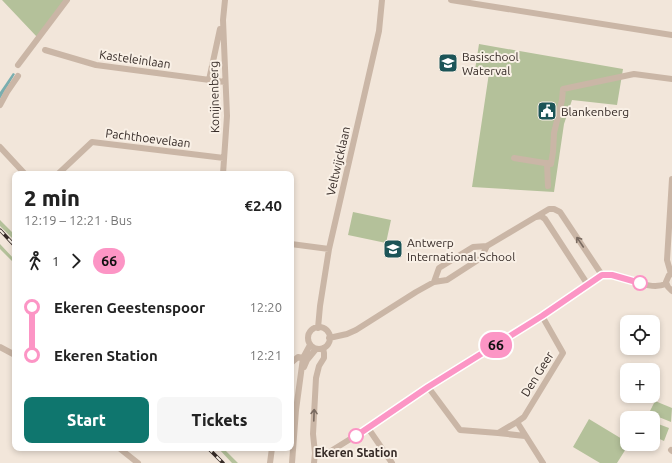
<!DOCTYPE html>
<meta charset="utf-8">
<style>
:root{--surface:#fff;--page:#f6f6f6;--text:#222;--muted:#767676;--accent:#0f766e}
body{margin:0;font-family:Ubuntu,sans-serif;background:var(--page);color:var(--text);height:100vh;display:flex;flex-direction:column;font-size:15px;white-space:nowrap}
*{box-sizing:border-box;margin:0}
p{font-size:13px;color:var(--muted)}
.icon{flex:none;width:22px;height:22px;fill:none;stroke:currentColor;stroke-width:2;stroke-linecap:round;stroke-linejoin:round}
.map{position:relative;flex:1;overflow:hidden}
.panel{position:absolute;left:12px;top:171px;width:282px;height:280px;display:flex;flex-direction:column;background:var(--surface);border-radius:8px;box-shadow:0 2px 6px #0003}
.panel>*{flex:none}
.badge{padding:0 8px;border-radius:13px;font-size:14px;line-height:26px}
.buttons{position:absolute;left:620px;top:315px;display:grid;gap:8px}
.buttons a{display:grid;place-items:center;width:40px;height:40px;border-radius:8px;background:var(--surface);box-shadow:0 2px 6px #0003;font-size:20px}
.map>.badge{position:absolute;translate:-50% -50%;box-shadow:0 0 0 2px #fff}
.legs{display:flex;align-items:center;gap:6px;height:44px;padding:0 12px;font-size:13px}
.legs p{margin-inline-start:auto}
.summary{display:flex;align-items:center;justify-content:space-between;height:68px;padding:0 12px}
h1{font-size:22px;font-weight:800;line-height:30px}
.button{display:flex;gap:8px;margin-top:auto;padding:8px 12px}
.button a{flex:1;height:46px;border-radius:8px;background:var(--accent);color:#fff;font-size:16px;font-weight:800;line-height:46px;text-align:center}
.button a+a{background:var(--page);color:var(--text)}
ul{padding:0 12px;list-style:none}
li{display:flex;align-items:center;gap:14px;height:48px;font-size:15px}
li i{display:grid;place-items:center;width:6px;height:100%;margin:0 5px;background:currentColor}
li i::after{content:'';width:10px;height:10px;margin:-5px;border:3px solid;border-radius:50%;background:var(--surface)}
li p{margin-inline-start:auto}
li:first-child i{background:linear-gradient(#0000 50%,currentColor 0)}
li:last-child i{background:linear-gradient(currentColor 50%,#0000 0)}
.map>svg:first-child{display:block}
.green{fill:#b4c19a}
.water{fill:#79aeaf}
.lines{fill:none;stroke-linecap:round;stroke-linejoin:round}
.minor{stroke:#cab6a6;stroke-width:6}
.rail-casing{stroke:#362b27;stroke-width:3.5}
.rail{stroke:#f9f0e6;stroke-width:2;stroke-dasharray:6;stroke-linecap:butt}
.oneway{stroke:#796a60}
.line-1-casing{stroke:#fff;stroke-width:9}
.line-1{stroke:#fc95c5;stroke-width:6}
.stop-1-dot{fill:#fff;stroke:#fc95c5;stroke-width:2}
.labels{text-anchor:middle;dominant-baseline:central;stroke-width:4;stroke-linejoin:round;paint-order:stroke}
.poi-label{font-size:12px;fill:#362b27;stroke:#f9f0e6;text-anchor:start}
.street-label{font-size:12px;fill:#362b27;stroke:#f9f0e6}
.stop-label{font-size:12px;font-weight:bold;fill:#362b27;stroke:#f9f0e6}
</style>
<div class="map">
<svg width="672" height="463" viewBox="0 0 672 463">
<rect width="100%" height="100%" fill="#f2e6da"/>
<path class="green" d="M 2,0 L 65,0 L 37,37 Z
M 479,44 L 623,69 L 617,105 L 572,100 L 564,124 L 554,192 L 472,187 L 489,73 L 475,70 Z
M 353,212 L 391,220 L 386,243 L 348,235 Z
M 0,220 L 15,235 L 15,241 L 0,226 Z
M 0,244 L 15,260 L 15,264 L 0,249 Z
M 655,401 L 672,408 L 671,422 L 649,413 Z
M 589,419 L 627,442 L 627,444 L 629,444 L 617,463 L 600,463 L 573,447 Z
M 653,422 L 669,428 L 664,441 L 653,436 Z
M 218,448 L 223,448 L 238,463 L 232,463 Z"/>
<path class="water" d="M 13,73 L 15,74 L 0,99 L 0,92 Z"/>
<g class="lines">
<path class="minor" d="M 451,0 L 672,35
M 45,50 L 96,65 L 225,82
M 18,65 L 67,0
M 209,80 L 220,29
M 0,105 L 7,92 L 18,76
M 0,147 L 25,174
M 514,158 L 551,164 L 553,152 L 554,133 L 562,100 L 563,89 L 634,74 L 672,79
M 547,163 L 548,186
M 58,174 L 92,142 L 224,158
M 223,174 L 227,116 L 223,20 L 225,0
M 536,217 L 541,216 L 545,219 L 588,285
M 291,244 L 329,249
M 671,274 L 667,260 L 672,179
M 672,274 L 669,275 L 666,282 L 668,287 L 672,291
M 434,282 L 439,268 L 473,247 L 487,246 L 549,209 L 554,209 L 560,212 L 602,275
M308 338a11 11 0 1 1 22 0a11 11 0 1 1-22 0Z
M 318,328 L 320,306 L 329,249 L 379,31 L 382,0
M 329,338 L 347,334 L 356,330 L 416,292 L 434,282 L 447,280 L 481,258 L 487,246
M 0,347 L 15,355
M 291,363 L 298,357 L 303,358
M 304,367 L 307,360 L 316,349
M 428,387 L 460,430 L 498,433 L 517,422 L 524,417 L 563,353 L 542,316
M 517,422 L 543,463
M 368,428 L 392,463
M 498,433 L 525,436
M 119,448 L 138,463
M 671,450 L 672,451
M 315,453 L 331,451 L 368,428 L 428,387 L 542,316 L 602,275 C 605,275 608,275 612,275 C 630,277 648,291 666,284
M 270,463 L 272,448
M 292,463 L 296,410 L 303,358 L 310,345
M 314,463 L 315,453 L 313,434 L 316,378 L 319,366 L 324,358 L 324,353 L 323,348"/>
<defs>
<path id="rail" d="M 0,230 L 15,246
M 208,448 L 223,463"/>
</defs>
<use href="#rail" class="rail-casing"/>
<use href="#rail" class="rail"/>
</g>
<defs><path id="oneway-shaft" d="M-6 0H5M1.5-3L5.5 0L1.5 3" fill="none" stroke-width="1.6" stroke-linecap="round" stroke-linejoin="round"/></defs>
<g class="oneway">
<use href="#oneway-shaft" transform="translate(580 242) rotate(-124)"/>
<use href="#oneway-shaft" transform="translate(314 415) rotate(-88)"/>
</g>
<g class="lines">
<defs>
<path id="line-1" d="M 356,436 L 428,387 L 542,316 L 602,275 L 612,275 L 640,283"/>
</defs>
<use href="#line-1" class="line-1-casing"/>
<use href="#line-1" class="line-1"/>
</g>
<defs>
<symbol id="school-square" viewBox="-11 -11 22 22"><rect x="-9" y="-9" width="18" height="18" rx="4" fill="#1c5457" stroke="#f9f0e6"/><path d="M0-5L7-2L0 1L-7-2ZM-4 1L0 2.5L4 1V4Q0 6-4 4Z" fill="#fff"/></symbol>
<symbol id="civic-square" viewBox="-11 -11 22 22"><rect x="-9" y="-9" width="18" height="18" rx="4" fill="#1c5457" stroke="#f9f0e6"/><path d="M-.6-6.5H3V-4.5H.6V-3L4-1V1h2V6H-6V1h2V-1L-.6-3ZM-1.2 2.5V6h2.4V2.5Z" fill="#fff"/></symbol>
</defs>
<g fill-rule="evenodd">
<use href="#school-square" x="437" y="52" width="22" height="22"/>
<use href="#civic-square" x="536" y="100" width="22" height="22"/>
<use href="#school-square" x="382" y="238" width="22" height="22"/>
</g>
<g class="stop-1-dot">
<circle cx="640" cy="283" r="7"/>
<circle cx="356" cy="436" r="7"/>
</g>
<g class="labels">
<g class="poi-label">
<text x="462" y="56">Basischool<tspan x="462" dy="14">Waterval</tspan></text>
<text x="561" y="111">Blankenberg</text>
<text x="407" y="242">Antwerp<tspan x="407" dy="14">International School</tspan></text>
</g>
<g class="street-label">
<text transform="translate(135 59) rotate(8)">Kasteleinlaan</text>
<text transform="translate(214 97) rotate(-91)">Konijnenberg</text>
<text transform="translate(148 138) rotate(7)">Pachthoevelaan</text>
<text transform="translate(338 161) rotate(-77)">Veltwijcklaan</text>
<text transform="translate(537 374) rotate(-58)">Den Geer</text>
</g>
<g class="stop-label">
<text x="356" y="452">Ekeren Station</text>
</g>
</g>
</svg>
<div class="buttons">
<a><svg class="icon" aria-label="locate" viewBox="0 0 24 24"><circle cx="12" cy="12" r="6"/><path d="M12 2v4M12 18v4M2 12h4M18 12h4"/></svg></a>
<a>+</a>
<a>−</a>
</div>
<b class="badge" style="left:496px;top:345px;background:#fc95c5;color:#111">66</b>
<section class="panel">
<div class="summary"><div><h1>2 min</h1><p>12:19 – 12:21 · Bus</p></div><b>€2.40</b></div>
<div class="legs"><svg class="icon" aria-label="walk" viewBox="0 0 24 24"><circle cx="13" cy="4" r="2"/><path d="M13 8l-2 6 4 7M11 14l-3 7M7 12l3-4h3l4 4"/></svg>1<svg class="icon" aria-label="forward" viewBox="0 0 24 24"><path d="M9 5l7 7-7 7"/></svg><b class="badge" style="background:#fc95c5;color:#111">66</b></div>
<ul>
<li><i style="color:#fc95c5"></i><b>Ekeren Geestenspoor</b><p>12:20</p></li>
<li><i style="color:#fc95c5"></i><b>Ekeren Station</b><p>12:21</p></li>
</ul>
<div class="button"><a>Start</a><a>Tickets</a></div>
</section>
</div>
